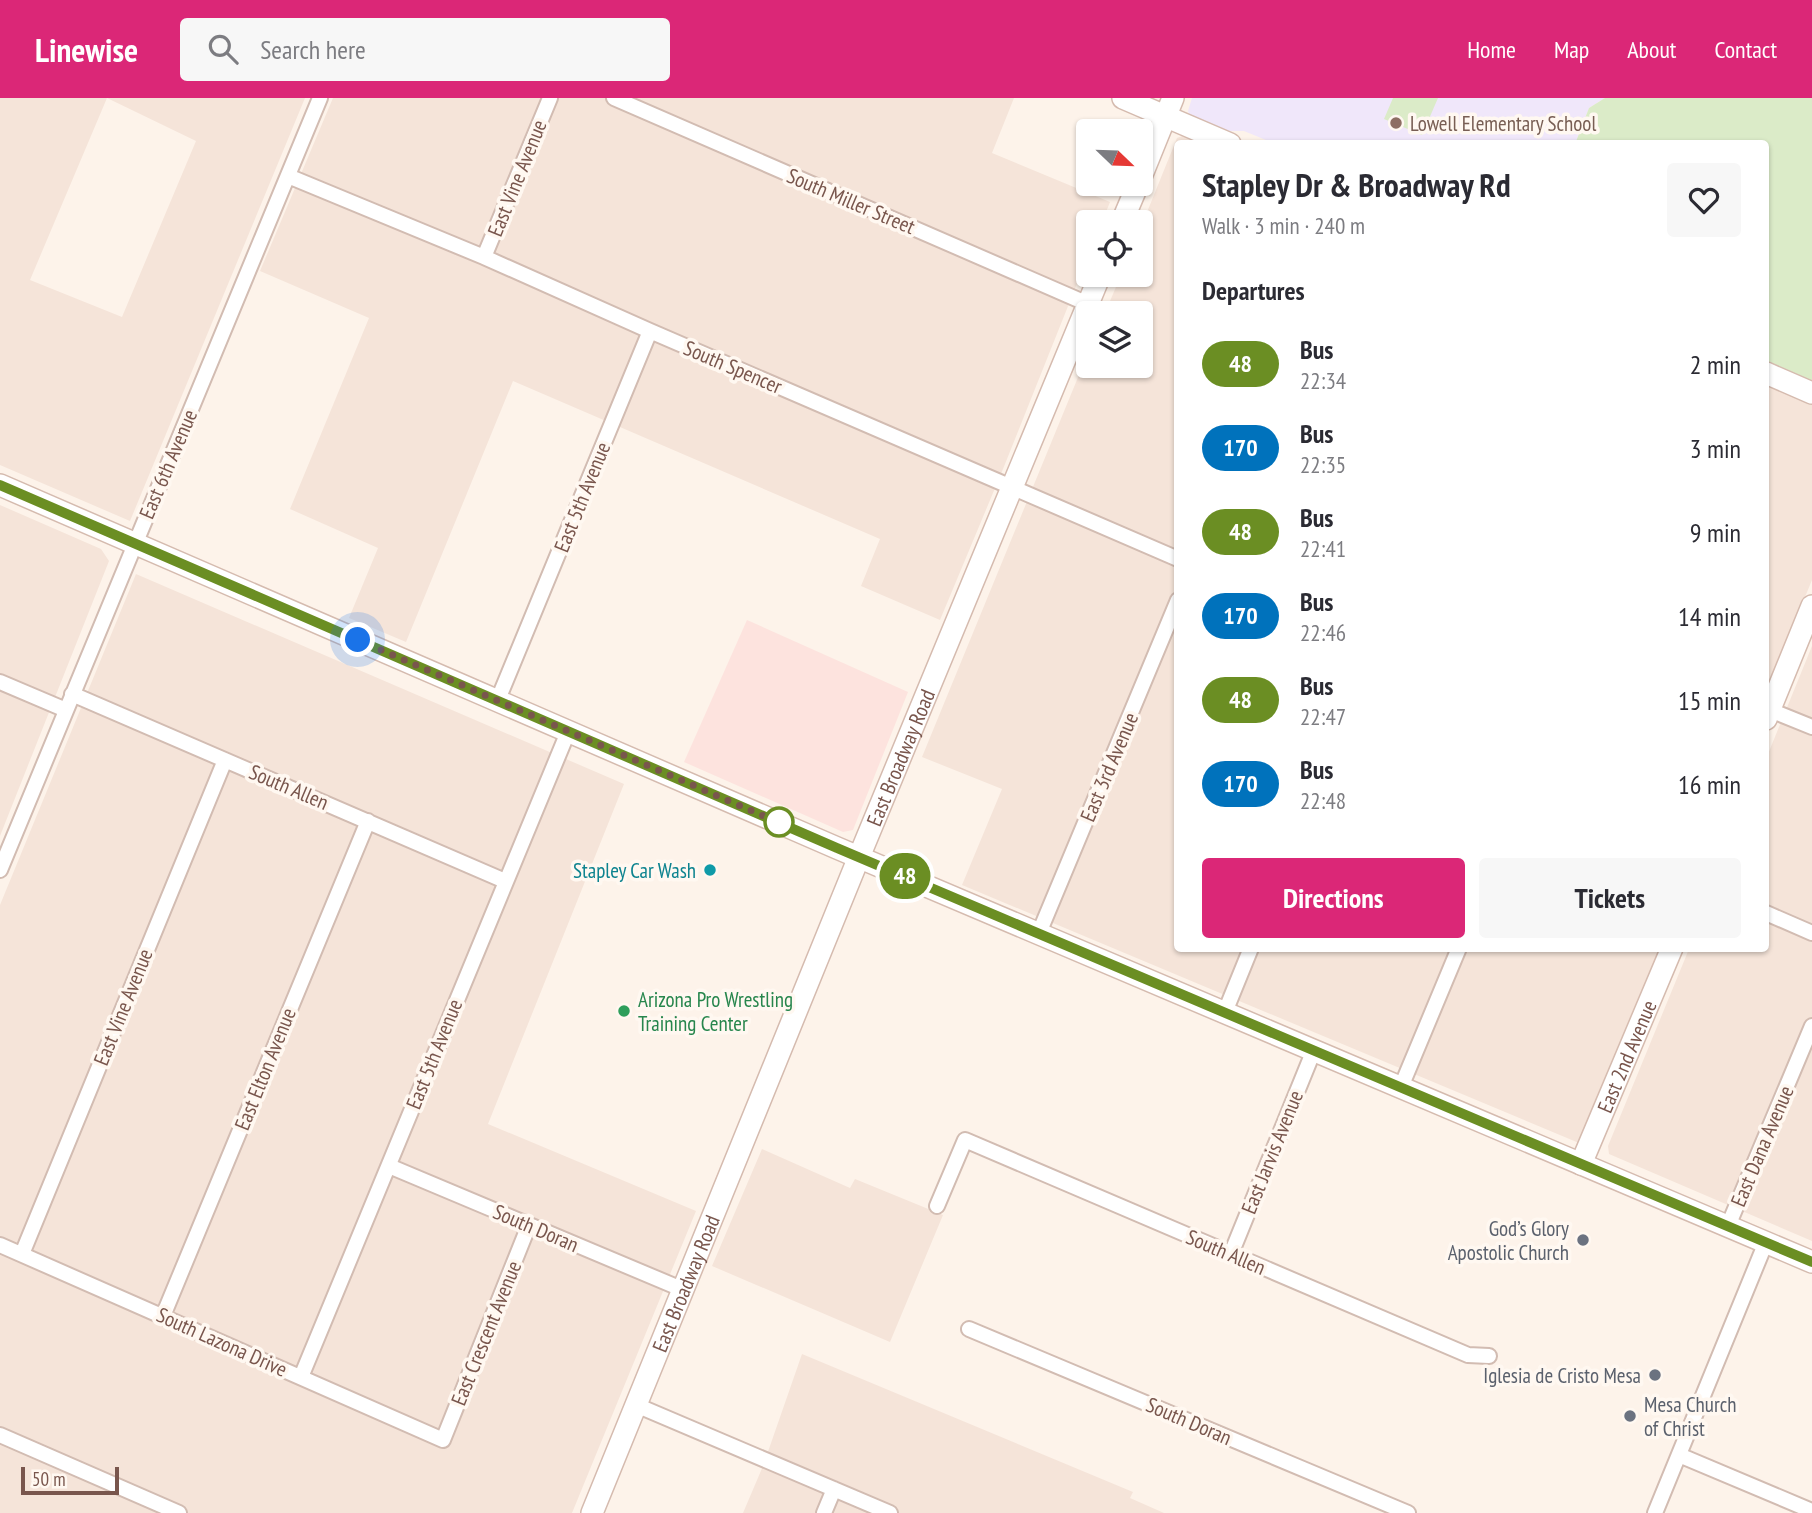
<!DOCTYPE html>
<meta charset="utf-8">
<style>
:root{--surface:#fff;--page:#f7f7f7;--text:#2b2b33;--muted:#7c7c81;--accent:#db2777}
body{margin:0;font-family:"PT Sans Narrow",sans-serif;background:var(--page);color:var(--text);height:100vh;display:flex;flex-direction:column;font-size:26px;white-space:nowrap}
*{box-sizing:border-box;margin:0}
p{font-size:23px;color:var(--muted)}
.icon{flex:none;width:38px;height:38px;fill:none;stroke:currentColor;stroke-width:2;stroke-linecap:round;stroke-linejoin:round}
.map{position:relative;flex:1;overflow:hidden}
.drawer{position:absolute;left:1174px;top:42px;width:595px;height:812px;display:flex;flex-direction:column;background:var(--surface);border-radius:7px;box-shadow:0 2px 5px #0004}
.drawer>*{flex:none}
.badge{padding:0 14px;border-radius:23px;font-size:24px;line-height:46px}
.needle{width:46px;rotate:113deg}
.controls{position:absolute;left:1076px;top:21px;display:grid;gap:14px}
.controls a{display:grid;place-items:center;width:77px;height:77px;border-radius:7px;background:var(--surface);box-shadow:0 2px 5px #0004;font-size:35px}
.scale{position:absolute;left:21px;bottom:18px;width:98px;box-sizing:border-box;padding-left:7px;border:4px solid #79564d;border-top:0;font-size:19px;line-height:24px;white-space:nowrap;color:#79564d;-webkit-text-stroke:5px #fff8f1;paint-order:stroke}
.you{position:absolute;width:35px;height:35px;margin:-18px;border:5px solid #fff;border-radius:50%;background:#1a73e8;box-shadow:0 0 0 10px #1a73e833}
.map>.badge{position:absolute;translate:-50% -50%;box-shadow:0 0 0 4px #fff}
h2{padding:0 28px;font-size:26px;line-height:63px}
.round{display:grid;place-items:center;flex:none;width:74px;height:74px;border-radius:7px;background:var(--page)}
.head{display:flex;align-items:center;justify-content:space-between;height:119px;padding:0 28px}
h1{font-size:33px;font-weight:700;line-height:52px}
.cta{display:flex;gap:14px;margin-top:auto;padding:14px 28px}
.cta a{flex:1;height:80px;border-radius:7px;background:var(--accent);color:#fff;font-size:28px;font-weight:700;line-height:80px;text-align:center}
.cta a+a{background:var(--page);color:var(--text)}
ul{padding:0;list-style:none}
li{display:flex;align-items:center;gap:21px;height:84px;padding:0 28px}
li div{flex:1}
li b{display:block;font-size:26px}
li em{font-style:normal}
li .badge{min-width:77px;font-weight:700;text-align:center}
header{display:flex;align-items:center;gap:42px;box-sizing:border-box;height:98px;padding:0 35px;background:var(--accent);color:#fff}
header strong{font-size:33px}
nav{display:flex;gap:38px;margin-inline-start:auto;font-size:24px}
.search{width:490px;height:63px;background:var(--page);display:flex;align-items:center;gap:18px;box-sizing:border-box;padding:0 24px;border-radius:7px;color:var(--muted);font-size:26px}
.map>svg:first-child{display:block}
.residential{fill:#f5e4d9;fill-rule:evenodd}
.commercial{fill:#fde3de}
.education{fill:#f0e7fa}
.green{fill:#dbebc8}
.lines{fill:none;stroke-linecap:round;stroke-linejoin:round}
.street-casing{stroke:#d2bcb2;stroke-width:18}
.secondary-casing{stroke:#d5bbaf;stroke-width:24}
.street{stroke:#fff;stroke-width:14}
.secondary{stroke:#fff;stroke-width:21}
.line-casing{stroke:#fff;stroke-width:16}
.line{stroke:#6b8e23;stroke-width:10}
.walk{stroke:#79564d;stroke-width:7;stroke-dasharray:0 12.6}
.education-dot{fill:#8d6e63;stroke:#fff8f1;stroke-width:2.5}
.stop-dot{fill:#fff;stroke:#6b8e23;stroke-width:3.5}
.culture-dot{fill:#0f9aa8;stroke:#fff8f1;stroke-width:2.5}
.leisure-dot{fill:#2e9e5b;stroke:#fff8f1;stroke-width:2.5}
.worship-dot{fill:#6b7280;stroke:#fff8f1;stroke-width:2.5}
.labels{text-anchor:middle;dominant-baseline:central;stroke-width:7;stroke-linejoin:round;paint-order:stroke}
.education-label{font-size:21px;fill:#785e54;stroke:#fff8f1;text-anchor:start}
.street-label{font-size:21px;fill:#79564d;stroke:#fff8f1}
.culture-label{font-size:21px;fill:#0d838f;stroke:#fff8f1;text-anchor:end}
.leisure-label{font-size:21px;fill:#27864d;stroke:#fff8f1;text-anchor:start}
.worship-label{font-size:21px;fill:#5b616d;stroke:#fff8f1;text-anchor:end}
</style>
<header>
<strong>Linewise</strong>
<div class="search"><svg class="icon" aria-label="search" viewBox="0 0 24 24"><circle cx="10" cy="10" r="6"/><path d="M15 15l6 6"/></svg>Search here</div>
<nav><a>Home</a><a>Map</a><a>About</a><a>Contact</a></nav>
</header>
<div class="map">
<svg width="1812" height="1415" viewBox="0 0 1812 1415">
<rect width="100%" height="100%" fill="#fdf3ea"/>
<path class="residential" d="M 0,0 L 305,0 L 130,423 L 0,367 ZM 107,0 L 196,43 L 122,219 L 30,182 Z
M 333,0 L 1014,0 L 992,55 L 1110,104 L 1102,124 L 1088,124 L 1088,158 L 1003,371 L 940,522 L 861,488 L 880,441 L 513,283 L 406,544 L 349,520 L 378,450 L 290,411 L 369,220 L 260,173 Z
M 1187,36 L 1209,45 L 1178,46 L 1178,850 L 1660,851 L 1579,1045 L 962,787 L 1002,691 L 922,659 L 1088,255 L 1088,268 L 1141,268 L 1141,215 L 1105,215 L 1121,177 L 1141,177 L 1141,129 L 1177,40 Z
M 1766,285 L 1812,305 L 1812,482 L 1766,594 Z
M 0,407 L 101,451 L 109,463 L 0,738 Z
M 136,476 L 624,686 L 488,1026 L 696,1113 L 572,1415 L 0,1415 L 0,807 Z
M 1812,548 L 1812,1143 L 1609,1056 L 1608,1048 L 1689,851 L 1766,850 L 1766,661 Z
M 762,1051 L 850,1090 L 855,1081 L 943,1117 L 890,1244 L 712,1168 Z
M 802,1256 L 1133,1394 L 1130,1400 L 1164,1415 L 743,1415 L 763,1368 Z"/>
<path class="commercial" d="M 747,522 L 908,594 L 853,732 L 843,734 L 684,664 Z"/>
<path class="education" d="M 1192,0 L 1605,0 L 1589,10 L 1575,46 L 1273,45 L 1244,33 L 1227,33 L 1189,16 L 1188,13 Z"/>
<path class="green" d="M 1393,0 L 1438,0 L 1422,37 L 1384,21 Z
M 1605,0 L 1812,0 L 1812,284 L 1766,264 L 1766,46 L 1575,46 L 1589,10 Z"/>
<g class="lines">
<defs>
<path id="street" d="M 614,0 L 1088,206
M 288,78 L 484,159 L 650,233 L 1178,461
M 484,159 L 550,0
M 0,584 L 66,612
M 72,596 L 505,783
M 497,604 L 650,233
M 1770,612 L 1812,629
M 0,772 L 320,0
M 1766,815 L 1812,835
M 1039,835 L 1178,502
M 1225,914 L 1251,850
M 1401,989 L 1459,850
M 389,1068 L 684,1192
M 937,1108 L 965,1042 L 1468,1257 L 1489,1258
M 1728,1128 L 1812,928
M 0,1147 L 443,1342 L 529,1127
M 22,1156 L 225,662
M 1231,1156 L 1314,952
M 163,1218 L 368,723
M 969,1231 L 1408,1415
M 301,1279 L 568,634
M 636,1307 L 890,1415
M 0,1337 L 179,1415
M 1679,1357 L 1812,1413
M 824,1415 L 834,1391
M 1655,1415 L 1766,1144"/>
<g id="secondary">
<path d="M 1123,0 L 1230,46"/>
<path d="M 1141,79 L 1173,0"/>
<path d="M 1122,124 L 1138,86"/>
<path d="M 1766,275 L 1812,295"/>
<path d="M 0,387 L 837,750 L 1812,1164"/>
<path d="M 1766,621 L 1812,508"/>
<path id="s1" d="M 1581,1066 L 1672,850"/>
<path id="s2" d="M 592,1415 L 859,759 L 1100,177"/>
</g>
</defs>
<use href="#street" class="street-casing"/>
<use href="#secondary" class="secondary-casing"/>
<use href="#street" class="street"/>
<use href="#secondary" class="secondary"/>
</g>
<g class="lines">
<defs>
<path id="line" d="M 0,387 L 837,750 L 1812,1164"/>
</defs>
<use href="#line" class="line-casing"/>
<use href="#line" class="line"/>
<path class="walk" d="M 358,542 L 780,725 L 779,724"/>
</g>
<circle class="education-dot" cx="1396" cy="25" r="7"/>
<circle class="stop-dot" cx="779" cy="724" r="14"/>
<circle class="culture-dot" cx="710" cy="772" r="7"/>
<circle class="leisure-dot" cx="624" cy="913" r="7"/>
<g class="worship-dot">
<circle cx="1583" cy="1142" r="7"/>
<circle cx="1655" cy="1277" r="7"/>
<circle cx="1630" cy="1318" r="7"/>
</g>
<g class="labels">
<g class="education-label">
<text x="1410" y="25">Lowell Elementary School</text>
</g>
<g class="street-label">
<text transform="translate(517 80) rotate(-68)">East Vine Avenue</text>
<text transform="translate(851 103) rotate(23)">South Miller Street</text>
<text transform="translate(733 269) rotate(23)">South Spencer</text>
<text transform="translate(168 366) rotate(-67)">East 6th Avenue</text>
<text transform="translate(582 399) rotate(-68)">East 5th Avenue</text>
<text stroke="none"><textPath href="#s2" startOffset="816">East Broadway Road</textPath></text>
<text transform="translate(1109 669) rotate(-67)">East 3rd Avenue</text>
<text transform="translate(289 689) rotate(23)">South Allen</text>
<text transform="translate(123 909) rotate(-68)">East Vine Avenue</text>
<text transform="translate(434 956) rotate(-68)">East 5th Avenue</text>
<text stroke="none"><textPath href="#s1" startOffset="117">East 2nd Avenue</textPath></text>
<text transform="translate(265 971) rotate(-68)">East Elton Avenue</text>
<text transform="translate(1762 1048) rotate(-67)">East Dana Avenue</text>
<text transform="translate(1272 1054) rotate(-68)">East Jarvis Avenue</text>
<text transform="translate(536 1130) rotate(23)">South Doran</text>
<text transform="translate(1226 1154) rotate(23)">South Allen</text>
<text stroke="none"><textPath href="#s2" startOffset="248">East Broadway Road</textPath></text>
<text transform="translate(486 1235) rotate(-68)">East Crescent Avenue</text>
<text transform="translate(222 1244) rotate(24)">South Lazona Drive</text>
<text transform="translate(1189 1323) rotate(23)">South Doran</text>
</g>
<g class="culture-label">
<text x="696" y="772">Stapley Car Wash</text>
</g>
<g class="leisure-label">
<text x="638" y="901">Arizona Pro Wrestling<tspan x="638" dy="24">Training Center</tspan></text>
</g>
<g class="worship-label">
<text x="1569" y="1130">God’s Glory<tspan x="1569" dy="24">Apostolic Church</tspan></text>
<text x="1641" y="1277">Iglesia de Cristo Mesa</text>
<text x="1644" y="1306" text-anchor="start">Mesa Church<tspan x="1644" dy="24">of Christ</tspan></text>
</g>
</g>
</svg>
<div class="controls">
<a><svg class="needle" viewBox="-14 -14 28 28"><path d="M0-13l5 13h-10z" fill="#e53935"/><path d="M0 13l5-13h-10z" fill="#7c7c81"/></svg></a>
<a><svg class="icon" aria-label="locate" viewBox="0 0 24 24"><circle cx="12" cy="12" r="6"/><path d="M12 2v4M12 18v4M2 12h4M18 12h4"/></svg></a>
<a><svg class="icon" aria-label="layers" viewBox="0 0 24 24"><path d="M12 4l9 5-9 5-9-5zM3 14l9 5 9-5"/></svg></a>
</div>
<div class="scale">50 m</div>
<div class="you" style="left:358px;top:542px"></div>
<b class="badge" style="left:905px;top:778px;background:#6b8e23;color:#fff">48</b>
<section class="drawer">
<div class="head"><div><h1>Stapley Dr &amp; Broadway Rd</h1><p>Walk · 3 min · 240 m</p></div><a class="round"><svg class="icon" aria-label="heart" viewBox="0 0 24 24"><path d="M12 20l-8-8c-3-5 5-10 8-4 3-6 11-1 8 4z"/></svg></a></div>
<h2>Departures</h2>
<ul>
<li><span class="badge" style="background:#6b8e23;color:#fff">48</span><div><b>Bus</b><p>22:34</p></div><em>2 min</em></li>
<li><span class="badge" style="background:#0072bc;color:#fff">170</span><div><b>Bus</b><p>22:35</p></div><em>3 min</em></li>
<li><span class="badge" style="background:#6b8e23;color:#fff">48</span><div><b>Bus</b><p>22:41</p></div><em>9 min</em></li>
<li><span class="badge" style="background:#0072bc;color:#fff">170</span><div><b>Bus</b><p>22:46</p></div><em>14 min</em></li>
<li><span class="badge" style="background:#6b8e23;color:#fff">48</span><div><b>Bus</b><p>22:47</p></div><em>15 min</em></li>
<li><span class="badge" style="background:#0072bc;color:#fff">170</span><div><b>Bus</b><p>22:48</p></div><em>16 min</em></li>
</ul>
<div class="cta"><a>Directions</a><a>Tickets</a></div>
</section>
</div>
